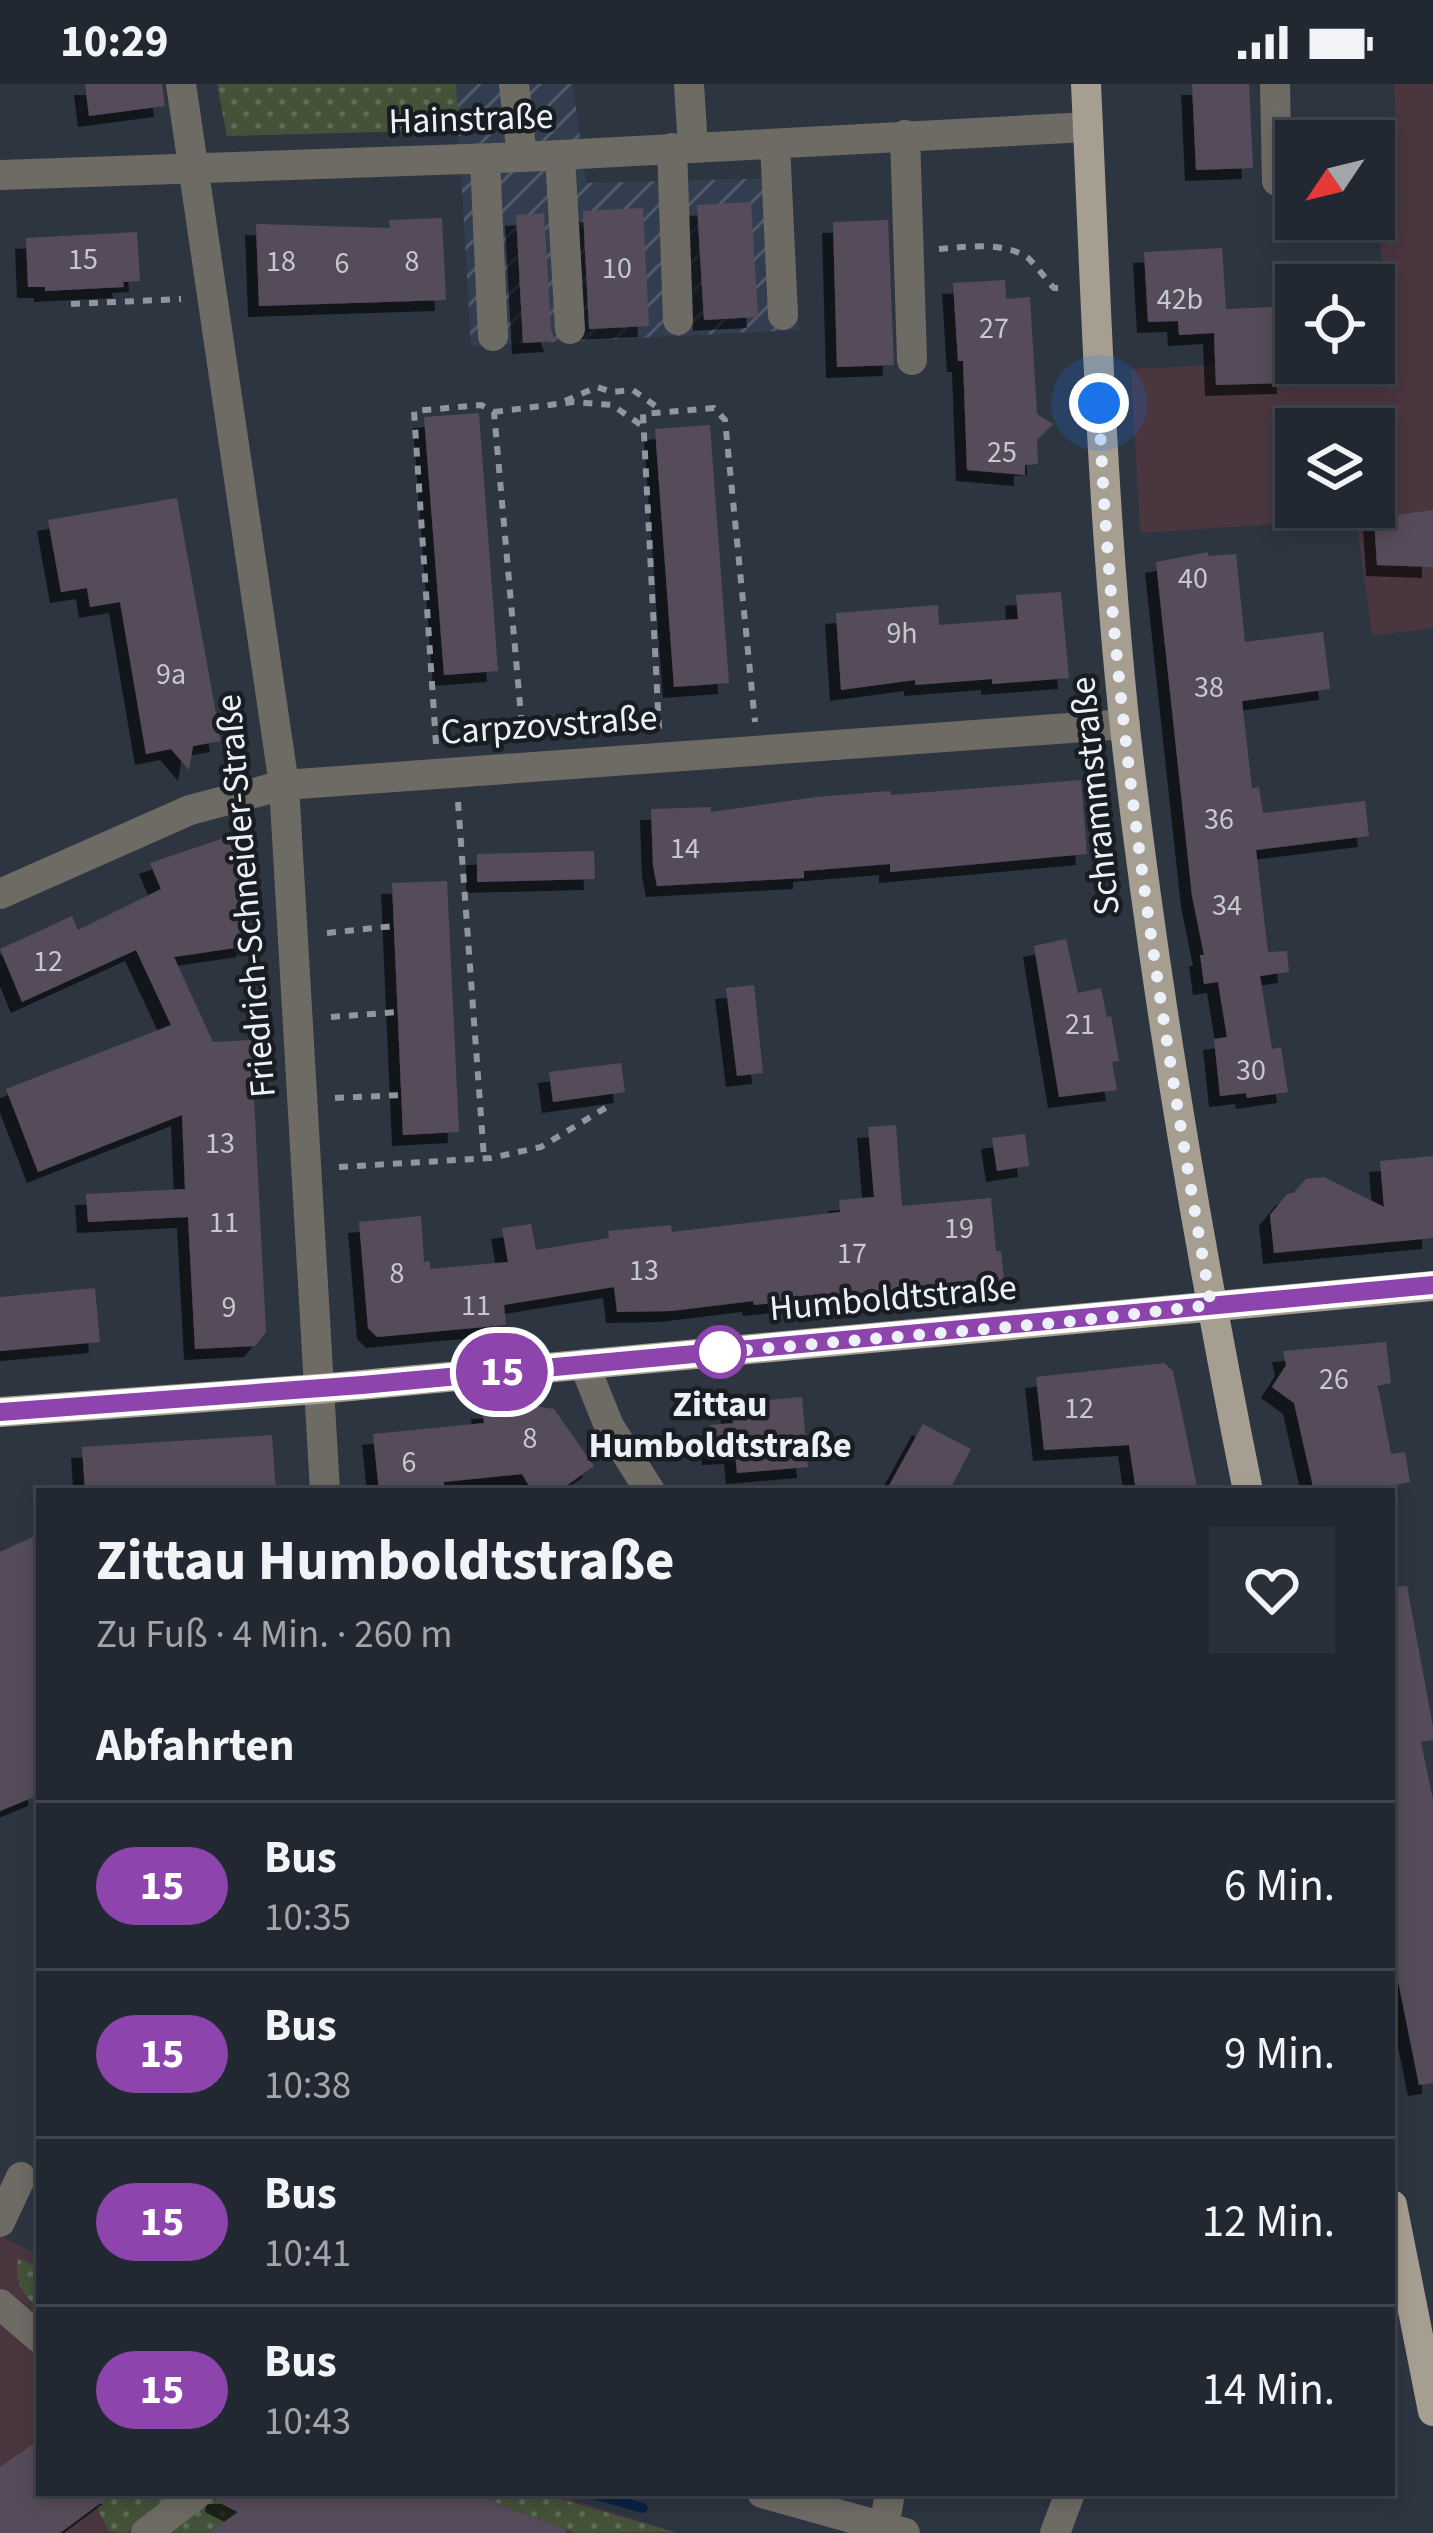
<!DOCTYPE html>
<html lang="de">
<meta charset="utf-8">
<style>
:root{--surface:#222831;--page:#2a3039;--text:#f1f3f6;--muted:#a2a6ab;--line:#3f444d}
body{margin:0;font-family:"Source Sans 3",sans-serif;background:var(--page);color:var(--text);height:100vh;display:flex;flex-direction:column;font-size:45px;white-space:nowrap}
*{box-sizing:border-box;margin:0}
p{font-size:39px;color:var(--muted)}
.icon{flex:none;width:66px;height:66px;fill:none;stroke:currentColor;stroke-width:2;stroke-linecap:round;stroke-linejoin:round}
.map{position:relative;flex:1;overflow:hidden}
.sheet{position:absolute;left:36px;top:1404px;width:1359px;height:1008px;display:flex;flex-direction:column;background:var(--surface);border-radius:0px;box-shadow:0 6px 18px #0003,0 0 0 3px var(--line)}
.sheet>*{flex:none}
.badge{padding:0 24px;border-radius:39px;font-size:42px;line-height:78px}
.needle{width:78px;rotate:235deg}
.buttons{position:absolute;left:1275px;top:36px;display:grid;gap:24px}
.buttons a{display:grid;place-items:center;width:120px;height:120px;border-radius:0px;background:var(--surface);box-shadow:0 6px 18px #0003,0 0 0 3px var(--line);font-size:60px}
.you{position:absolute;width:60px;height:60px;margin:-30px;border:9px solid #fff;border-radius:50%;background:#1a73e8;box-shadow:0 0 0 18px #1a73e833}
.map>.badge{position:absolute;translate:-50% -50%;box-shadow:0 0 0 6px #fff}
h2{padding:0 60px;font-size:45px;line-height:108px}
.round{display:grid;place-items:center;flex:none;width:126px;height:126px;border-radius:0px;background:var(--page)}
.summary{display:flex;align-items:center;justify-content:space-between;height:204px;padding:0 60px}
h1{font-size:57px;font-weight:700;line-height:90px}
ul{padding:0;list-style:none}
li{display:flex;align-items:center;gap:36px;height:168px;padding:0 60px;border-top:3px solid var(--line)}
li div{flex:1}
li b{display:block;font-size:45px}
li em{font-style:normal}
li .badge{min-width:132px;font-weight:700;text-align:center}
.status{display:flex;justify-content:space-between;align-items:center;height:84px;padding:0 60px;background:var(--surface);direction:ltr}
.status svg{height:33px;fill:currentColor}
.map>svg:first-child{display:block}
.commercial{fill:#49363f;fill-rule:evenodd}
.industrial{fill:url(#industrial-furrows)}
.grass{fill:url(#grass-dots)}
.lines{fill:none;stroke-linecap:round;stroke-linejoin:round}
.stream{stroke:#082345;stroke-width:10}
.building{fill:#544c5a;filter:url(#shadow)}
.path{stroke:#8f969f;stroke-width:6;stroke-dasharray:9 9;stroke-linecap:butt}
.minor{stroke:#6e6a64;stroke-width:30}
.major{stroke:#a69e91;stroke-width:30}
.line-casing{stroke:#fff;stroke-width:27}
.line{stroke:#8e44ad;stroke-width:18}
.walk{stroke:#ecf1f9;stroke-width:12;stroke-dasharray:0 21.6}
.stop-dot{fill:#fff;stroke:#8e44ad;stroke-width:6}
.labels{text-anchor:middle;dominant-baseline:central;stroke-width:9;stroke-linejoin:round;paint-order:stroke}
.number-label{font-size:30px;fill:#c6c8d1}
.street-label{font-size:36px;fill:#ecf1f9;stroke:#191d22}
.stop-label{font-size:36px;font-weight:bold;fill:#ecf1f9;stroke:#191d22}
</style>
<div class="status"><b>10:29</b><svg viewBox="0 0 49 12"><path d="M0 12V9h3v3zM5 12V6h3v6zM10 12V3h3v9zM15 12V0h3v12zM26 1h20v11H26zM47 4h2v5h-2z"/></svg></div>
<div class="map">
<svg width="1433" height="2449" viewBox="0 0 1433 2449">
<defs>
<pattern id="industrial-furrows" width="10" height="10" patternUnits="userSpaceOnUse" patternTransform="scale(3)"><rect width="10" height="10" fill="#323e4f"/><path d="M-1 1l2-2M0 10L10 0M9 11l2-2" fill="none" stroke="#505a69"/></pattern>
<pattern id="grass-dots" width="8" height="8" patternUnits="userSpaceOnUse" patternTransform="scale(3)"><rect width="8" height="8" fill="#435239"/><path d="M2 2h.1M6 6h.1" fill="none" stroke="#5e6b56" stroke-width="1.8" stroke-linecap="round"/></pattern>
<filter id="shadow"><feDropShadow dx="-11" dy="11" stdDeviation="0" flood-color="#0009"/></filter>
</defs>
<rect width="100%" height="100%" fill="#2d3541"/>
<path class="commercial" d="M 1394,0 L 1433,0 L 1433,544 L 1372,552 L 1356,435 L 1140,449 L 1131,285 L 1214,281 L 1214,258 L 1296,254 L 1296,279 L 1374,279 L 1374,248 L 1384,247 L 1379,118 L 1399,116 ZM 1296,345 L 1374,345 L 1374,423 L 1296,423 Z
M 0,2152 L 39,2171 L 39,2409 L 552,2409 L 678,2449 L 0,2449 Z"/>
<path class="industrial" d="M 456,0 L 573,0 L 586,99 L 788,94 L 799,246 L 471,262 Z"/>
<path class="grass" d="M 217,0 L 456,0 L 459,46 L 227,52 Z
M 18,2175 L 39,2183 L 39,2224 C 22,2211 14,2197 18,2175 Z
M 113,2409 L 178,2409 L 126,2449 L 109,2447 L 96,2422 Z
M 470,2409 L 540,2409 L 674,2448 L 576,2449 Z
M 211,2414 L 238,2428 L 209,2449 L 168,2449 Z"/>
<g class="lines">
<path class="stream" d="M 589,2409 L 643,2424"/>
</g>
<path class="building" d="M 85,0 L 162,0 L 165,22 L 89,32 Z
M 1192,0 L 1249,0 L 1253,84 L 1196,86 Z
M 751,118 L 758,233 L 704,236 L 697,121 Z
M 643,124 L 649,242 L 589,245 L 583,127 Z
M 544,129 L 551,246 L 555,257 L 523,259 L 516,131 Z
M 442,134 L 446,216 L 259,222 L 256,140 L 390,144 L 389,136 Z
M 888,136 L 894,281 L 837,283 L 833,138 Z
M 137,148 L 140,197 L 123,198 L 124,203 L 45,207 L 45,203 L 28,203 L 26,154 Z
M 1222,164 L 1226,225 L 1296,222 L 1296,254 L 1286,255 L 1288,299 L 1216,301 L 1214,249 L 1179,251 L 1178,237 L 1148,238 L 1144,168 Z
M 1005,196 L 1006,215 L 1030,213 L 1037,330 L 1053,340 L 1037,356 L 1038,380 L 1025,381 L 1025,391 L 967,386 L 963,277 L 958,277 L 953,199 Z
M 479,329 L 498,587 L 444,591 L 424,333 Z
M 710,341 L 729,599 L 674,603 L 655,345 Z
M 177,414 L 221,657 L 193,662 L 189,686 L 171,665 L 146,670 L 120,518 L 90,523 L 87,504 L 61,508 L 48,436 Z
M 1433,426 L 1433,483 L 1377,481 L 1374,434 Z
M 1208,468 L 1208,472 L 1236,470 L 1245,558 L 1323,548 L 1330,605 L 1242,617 L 1252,704 L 1259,703 L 1263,729 L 1365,717 L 1369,752 L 1256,766 L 1268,868 L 1287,867 L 1289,888 L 1260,892 L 1272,965 L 1281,963 L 1288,1008 L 1247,1014 L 1246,1009 L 1220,1012 L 1214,955 L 1227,953 L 1218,898 L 1204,900 L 1200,871 L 1204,871 L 1192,812 L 1156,478 Z
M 1061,508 L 1069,594 L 992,600 L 992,595 L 915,601 L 915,596 L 841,606 L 836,529 L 938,521 L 939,541 L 1018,535 L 1016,511 Z
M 1081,696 L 1087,770 L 890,788 L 890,780 L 804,787 L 804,794 L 657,802 L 653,782 L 651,725 L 711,723 L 711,728 L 816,713 L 890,707 L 891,711 Z
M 227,753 L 240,762 L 248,862 L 174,873 L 213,958 L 251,956 L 266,1248 L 255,1262 L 195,1265 L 188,1133 L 88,1138 L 86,1110 L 185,1105 L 182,1031 L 38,1088 L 6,1005 L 171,941 L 136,866 L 22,918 L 0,865 L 72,832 L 78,846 L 161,805 L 150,779 Z
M 594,767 L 595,795 L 477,798 L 477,770 Z
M 447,797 L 459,1048 L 403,1051 L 392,799 Z
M 1066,855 L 1078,909 L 1101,904 L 1107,933 L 1111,932 L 1119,977 L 1112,978 L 1117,1006 L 1059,1013 L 1034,862 Z
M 754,901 L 763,989 L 737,992 L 726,904 Z
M 621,979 L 625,1008 L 553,1018 L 549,988 Z
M 896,1041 L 902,1122 L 991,1114 L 996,1167 L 1001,1167 L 1004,1196 L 886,1208 L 782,1213 L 782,1218 L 754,1221 L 753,1217 L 671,1227 L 617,1228 L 614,1203 L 504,1221 L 506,1241 L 377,1253 L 368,1244 L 359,1138 L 421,1132 L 424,1178 L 430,1177 L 430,1185 L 508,1178 L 502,1144 L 531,1140 L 536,1166 L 609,1154 L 608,1147 L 671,1141 L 672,1148 L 840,1128 L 839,1116 L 874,1113 L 868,1043 Z
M 1025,1050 L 1029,1082 L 997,1087 L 992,1054 Z
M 1433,1072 L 1433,1154 L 1274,1169 L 1270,1131 L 1287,1110 L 1293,1109 L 1306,1095 L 1324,1093 L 1384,1123 L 1380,1077 Z
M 95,1204 L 100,1258 L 0,1267 L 0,1213 Z
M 1386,1258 L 1391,1299 L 1378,1302 L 1391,1370 L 1405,1368 L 1410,1398 L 1394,1401 L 1395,1407 L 1314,1407 L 1294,1319 L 1272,1303 L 1286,1281 L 1283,1267 Z
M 1164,1279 L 1173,1287 L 1198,1407 L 1136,1407 L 1129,1361 L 1044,1366 L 1036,1293 Z
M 802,1313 L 808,1383 L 737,1389 L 735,1369 L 713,1370 L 710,1341 L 733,1339 L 731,1319 Z
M 534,1322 L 554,1325 L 594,1382 L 559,1407 L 532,1407 L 522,1390 L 444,1398 L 444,1407 L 379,1407 L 373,1350 L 484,1339 L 482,1324 Z
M 923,1340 L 971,1365 L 949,1407 L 886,1407 Z
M 272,1351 L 276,1407 L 85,1407 L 82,1363 Z
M 39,1450 L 39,1711 L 0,1727 L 0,1468 Z
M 1407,1502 L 1433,1643 L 1433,1656 L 1421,1658 L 1433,1716 L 1433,1999 L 1419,2001 L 1392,1867 L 1392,1503 Z
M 39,2356 L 39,2409 L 114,2409 L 60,2449 L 0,2449 L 0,2383 Z
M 217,2409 L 470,2409 L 567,2446 L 566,2449 L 209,2449 L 238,2428 L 216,2417 Z"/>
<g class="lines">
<path class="path" d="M 939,165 C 966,163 1004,157 1028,174 C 1037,182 1046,196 1054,204 L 1061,204
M 71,220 L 181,215
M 565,317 L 597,303 L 612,308 L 633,306 L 661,326
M 494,328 L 573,318 L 612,321 L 644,343
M 659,645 L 643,330 L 714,324 L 725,336 L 755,638
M 436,660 L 414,327 L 481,321 L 494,328 L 523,654
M 458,718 L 484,1074
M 327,849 L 394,842
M 331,933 L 398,928
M 335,1014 L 402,1011
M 339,1083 L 491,1074 L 541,1063 L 607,1023"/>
<path class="minor" d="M 181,0 L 284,701 L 325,1407
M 514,0 L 522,73
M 689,0 L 693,64
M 1275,0 L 1277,97
M 905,51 L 912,276
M 775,60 L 783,231
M 672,64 L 678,236
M 560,72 L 570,245
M 485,75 L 493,252
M 0,91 L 522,73 L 1088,43
M 0,810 L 190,726 L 284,701 L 1125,640
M 584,1280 L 609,1342 L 650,1407
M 0,2138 L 21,2093
M 0,2220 L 39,2254
M 762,2409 L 905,2449
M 146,2449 L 198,2409
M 883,2449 L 890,2409
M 1055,2449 L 1070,2409"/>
<path class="major" d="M 1086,0 C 1096,215 1102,430 1125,644 C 1154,901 1197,1154 1248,1407
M 0,1328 L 318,1305 L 1433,1202
M 1392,2121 L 1433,2327"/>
</g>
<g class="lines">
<defs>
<path id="line" d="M 0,1328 L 362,1301 L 1433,1201"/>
</defs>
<use href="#line" class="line-casing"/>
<use href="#line" class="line"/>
<path class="walk" d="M 720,1268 L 712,1269 L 1065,1238 L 1211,1221 C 1159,923 1111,622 1099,319"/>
</g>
<circle class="stop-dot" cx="720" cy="1268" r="24"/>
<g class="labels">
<g class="number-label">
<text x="83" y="175">15</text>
<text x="281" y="177">18</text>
<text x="412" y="177">8</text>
<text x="342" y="179">6</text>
<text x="617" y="184">10</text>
<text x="1180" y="215">42b</text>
<text x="994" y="244">27</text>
<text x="1002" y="368">25</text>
<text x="1193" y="494">40</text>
<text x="902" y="549">9h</text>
<text x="171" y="590">9a</text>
<text x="1209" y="603">38</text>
<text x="1219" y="735">36</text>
<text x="685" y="764">14</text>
<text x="1227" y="821">34</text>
<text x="48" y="877">12</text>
<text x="1080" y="940">21</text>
<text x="1251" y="986">30</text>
<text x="220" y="1059">13</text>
<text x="224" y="1138">11</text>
<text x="959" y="1144">19</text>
<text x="852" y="1169">17</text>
<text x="644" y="1186">13</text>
<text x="397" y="1189">8</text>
<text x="476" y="1221">11</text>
<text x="229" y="1223">9</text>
<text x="1334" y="1295">26</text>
<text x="1079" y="1324">12</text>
<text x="530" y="1354">8</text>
<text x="409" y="1378">6</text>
</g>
<g class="street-label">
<text transform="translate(471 35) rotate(-2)">Hainstraße</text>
<text transform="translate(549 641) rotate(-4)">Carpzovstraße</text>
<text transform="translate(1095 712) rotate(-96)">Schrammstraße</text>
<text transform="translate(246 812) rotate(-95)">Friedrich-Schneider-Straße</text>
<text transform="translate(893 1214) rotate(-5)">Humboldtstraße</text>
</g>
<g class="stop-label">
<text x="720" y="1320">Zittau<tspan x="720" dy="41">Humboldtstraße</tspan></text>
</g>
</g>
</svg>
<div class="buttons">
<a><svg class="needle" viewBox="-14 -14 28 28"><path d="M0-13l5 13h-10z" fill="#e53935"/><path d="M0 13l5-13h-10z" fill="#a2a6ab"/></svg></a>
<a><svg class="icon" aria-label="locate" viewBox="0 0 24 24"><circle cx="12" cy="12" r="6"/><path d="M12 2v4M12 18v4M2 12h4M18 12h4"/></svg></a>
<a><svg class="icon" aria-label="layers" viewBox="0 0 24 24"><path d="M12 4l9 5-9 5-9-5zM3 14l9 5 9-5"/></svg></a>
</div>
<div class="you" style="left:1099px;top:319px"></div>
<b class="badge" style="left:502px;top:1288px;background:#8e44ad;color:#fff">15</b>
<section class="sheet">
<div class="summary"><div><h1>Zittau Humboldtstraße</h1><p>Zu Fuß · 4 Min. · 260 m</p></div><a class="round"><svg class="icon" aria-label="heart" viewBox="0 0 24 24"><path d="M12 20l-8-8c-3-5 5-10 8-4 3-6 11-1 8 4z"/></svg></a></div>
<h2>Abfahrten</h2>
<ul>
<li><span class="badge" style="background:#8e44ad;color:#fff">15</span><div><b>Bus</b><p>10:35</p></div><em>6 Min.</em></li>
<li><span class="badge" style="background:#8e44ad;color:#fff">15</span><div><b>Bus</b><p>10:38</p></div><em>9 Min.</em></li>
<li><span class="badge" style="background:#8e44ad;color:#fff">15</span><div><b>Bus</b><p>10:41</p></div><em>12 Min.</em></li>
<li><span class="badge" style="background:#8e44ad;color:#fff">15</span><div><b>Bus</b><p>10:43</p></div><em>14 Min.</em></li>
</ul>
</section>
</div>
